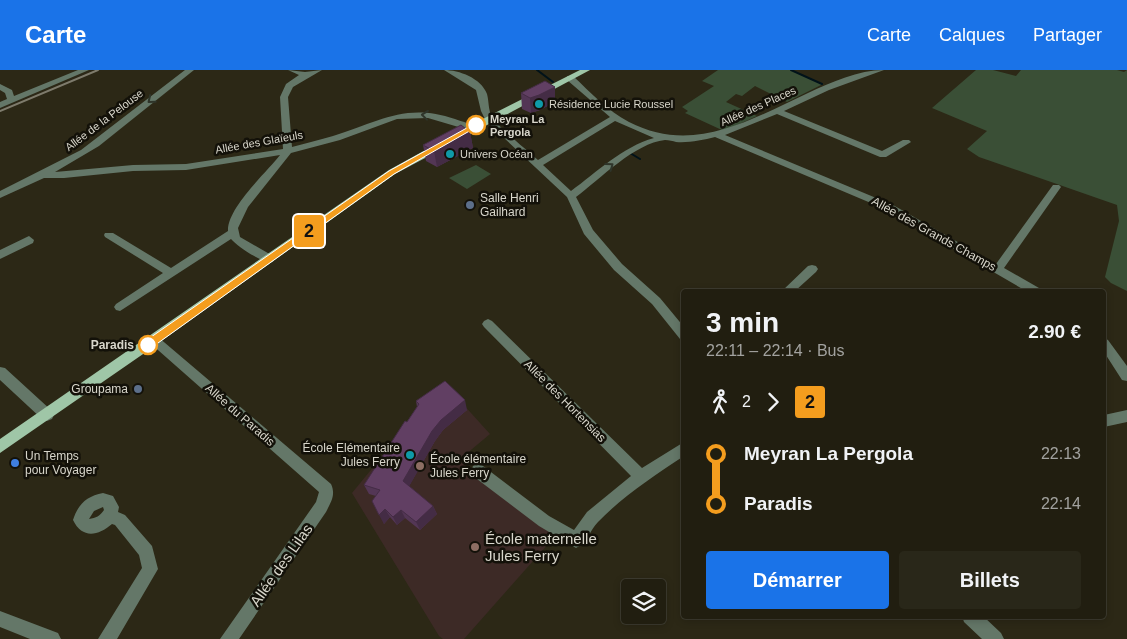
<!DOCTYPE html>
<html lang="fr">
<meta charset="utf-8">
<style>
:root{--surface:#211e10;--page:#292719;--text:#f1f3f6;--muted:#a2a29f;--line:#3e3c30;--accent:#1a73e8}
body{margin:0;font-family:Helvetica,sans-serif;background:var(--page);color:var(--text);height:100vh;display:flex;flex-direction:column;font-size:19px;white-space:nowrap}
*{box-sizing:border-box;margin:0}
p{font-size:16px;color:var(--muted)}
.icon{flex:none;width:28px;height:28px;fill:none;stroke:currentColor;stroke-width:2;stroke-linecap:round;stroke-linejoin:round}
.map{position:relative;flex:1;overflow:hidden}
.side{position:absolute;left:681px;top:219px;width:425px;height:330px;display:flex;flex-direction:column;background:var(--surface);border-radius:5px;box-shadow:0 2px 8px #0003,0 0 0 1px var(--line)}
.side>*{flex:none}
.badge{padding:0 10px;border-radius:4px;font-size:18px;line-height:32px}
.fabs{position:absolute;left:621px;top:509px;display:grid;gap:10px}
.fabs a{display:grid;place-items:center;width:45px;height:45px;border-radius:5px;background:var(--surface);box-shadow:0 2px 8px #0003,0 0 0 1px var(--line);font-size:25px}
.map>.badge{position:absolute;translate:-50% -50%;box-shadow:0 0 0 2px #fff}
.legs{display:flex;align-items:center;gap:8px;height:55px;padding:0 25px;font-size:16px}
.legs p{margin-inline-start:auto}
.head{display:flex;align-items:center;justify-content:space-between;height:85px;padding:0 25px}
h1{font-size:28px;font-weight:800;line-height:38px}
.cta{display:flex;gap:10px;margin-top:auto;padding:10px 25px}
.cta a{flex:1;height:58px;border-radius:5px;background:var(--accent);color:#fff;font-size:20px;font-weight:800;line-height:58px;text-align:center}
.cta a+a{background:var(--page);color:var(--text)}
ul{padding:0 25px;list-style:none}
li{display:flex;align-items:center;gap:18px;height:50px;font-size:19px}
li i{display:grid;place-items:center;width:8px;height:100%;margin:0 6px;background:currentColor}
li i::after{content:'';width:12px;height:12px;margin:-6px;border:4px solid;border-radius:50%;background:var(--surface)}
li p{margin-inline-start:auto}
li:first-child i{background:linear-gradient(#0000 50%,currentColor 0)}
li:last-child i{background:linear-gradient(currentColor 50%,#0000 0)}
header{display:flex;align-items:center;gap:30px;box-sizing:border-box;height:70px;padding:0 25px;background:var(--accent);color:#fff}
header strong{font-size:24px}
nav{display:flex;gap:28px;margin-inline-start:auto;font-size:18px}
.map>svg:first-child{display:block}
.education{fill:#3d2a26}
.green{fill:#3a4f36}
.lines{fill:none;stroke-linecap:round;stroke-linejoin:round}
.stream{stroke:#011219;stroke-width:2}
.minor{fill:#647768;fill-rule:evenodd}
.major{fill:#9fc6a7;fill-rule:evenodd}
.rail{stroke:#7e7b6c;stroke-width:2}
.wall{fill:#533655}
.shaded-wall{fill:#442c45}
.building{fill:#613f63;stroke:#442c45}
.oneway{stroke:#2f352a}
.line-1{fill:#f49d1e;stroke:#fff}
.culture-dot{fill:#0f9aa8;stroke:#131109;stroke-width:2}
.stop-1-dot{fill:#fff;stroke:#f49d1e;stroke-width:2.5}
.service-dot{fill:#5c6f8a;stroke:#131109;stroke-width:2}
.shop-dot{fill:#3f7fe0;stroke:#131109;stroke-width:2}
.education-dot{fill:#8d6e63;stroke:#131109;stroke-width:2}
.labels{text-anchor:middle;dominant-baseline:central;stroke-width:5;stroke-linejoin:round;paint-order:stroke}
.far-poi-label{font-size:11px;fill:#d8d6cb;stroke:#131109;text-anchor:start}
.far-street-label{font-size:11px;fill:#d8d6cb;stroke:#131109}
.far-stop-label{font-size:11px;font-weight:bold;fill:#d8d6cb;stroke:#131109;text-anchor:start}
.poi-label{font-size:12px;fill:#d8d6cb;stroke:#131109;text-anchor:start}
.street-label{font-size:12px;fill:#d8d6cb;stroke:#131109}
.stop-label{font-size:12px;font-weight:bold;fill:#d8d6cb;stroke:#131109;text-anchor:end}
.near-poi-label{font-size:15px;fill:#d8d6cb;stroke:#131109;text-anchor:start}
.near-street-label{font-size:15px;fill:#d8d6cb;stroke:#131109}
</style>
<header>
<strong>Carte</strong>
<nav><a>Carte</a><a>Calques</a><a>Partager</a></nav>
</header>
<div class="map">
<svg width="1127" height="569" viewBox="0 0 1127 569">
<rect width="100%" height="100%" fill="#2c2816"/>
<path class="education" d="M 443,312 L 490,364 L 459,390 L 557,464 L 464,569 L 443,569 L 439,566 L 352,423 Z"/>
<path class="green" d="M 718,0 L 792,0 L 823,14 L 787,32 L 755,16 L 742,26 L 736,24 L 726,32 L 757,46 L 724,61 L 685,43 L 688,41 L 682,37 L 714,16 L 702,11 Z
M 976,0 L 993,0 L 1016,6 L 1021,0 L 1117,0 L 1124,2 L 1127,0 L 1127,221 L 1111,213 L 1105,207 L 1119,151 L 1117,135 L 979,87 L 967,79 L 987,61 L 932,38 Z
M 476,95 L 491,104 L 467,119 L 449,108 Z"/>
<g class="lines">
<path class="stream" d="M 537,0 L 553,12
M 791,0 L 822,14
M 630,83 L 640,89"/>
<path class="minor" d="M 78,0 L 89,0 L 0,38 L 0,32 L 7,29 L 5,23 L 0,20 L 0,14 L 12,20 L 14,26 Z
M 185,0 L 194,0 L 99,76 L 55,102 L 133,95 L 186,94 L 283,79 L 280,27 L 286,14 L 299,5 L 288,0 L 305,2 L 322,0 L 293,17 L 288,27 L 292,77 C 306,73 320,70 333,66 C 379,52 405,32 455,49 C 462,52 471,53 476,58 L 472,61 L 428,48 L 397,49 L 340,70 L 291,83 L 248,137 L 238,158 L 240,167 L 273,186 L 274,189 L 273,192 C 263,194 238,177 231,169 L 120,241 L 116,240 L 114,237 L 116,234 L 163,203 L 105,167 L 104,165 L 105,163 L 113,163 L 171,198 L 228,161 C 227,138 266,103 280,85 L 186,100 L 133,101 L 64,108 L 44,108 L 0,128 L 0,121 L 81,80 Z
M 444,0 C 459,0 481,8 487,24 C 489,31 488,40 492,47 C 500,59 526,79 538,90 L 610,47 L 567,10 L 567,6 L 573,6 C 590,22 608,41 629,52 C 693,85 750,50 808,23 C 832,12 858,0 884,0 L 829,20 L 784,41 L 882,81 L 903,70 L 909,70 L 911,72 L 886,87 L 880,87 L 777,44 L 725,65 L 893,135 L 996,194 L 1053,115 L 1059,115 L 1061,117 L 1004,198 L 1039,218 L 1041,221 L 1026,221 L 885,139 L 715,67 C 703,70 689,73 676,72 C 673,71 669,70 665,70 C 635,73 600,109 576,127 L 593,160 L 622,194 L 660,228 L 684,257 L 684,271 L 680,269 L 652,234 L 614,200 L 584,164 L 567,127 L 486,51 L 481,41 L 476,20 ZM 615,51 L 654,68 C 622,77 597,102 571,121 L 543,95 Z
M 29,166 L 34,170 L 33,173 L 0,189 L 0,180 Z
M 812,195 L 816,196 L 818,199 L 816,202 L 795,221 L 782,221 L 808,196 Z
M 488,249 L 492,251 L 642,398 L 684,372 L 684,386 C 655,405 622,427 598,452 C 590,460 587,473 576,478 L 539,456 L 473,406 L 471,401 L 473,396 L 478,394 L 483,396 L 549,446 L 574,460 L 587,442 L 631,406 L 484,257 L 482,254 L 484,251 Z
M 154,265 L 158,267 L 331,414 C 336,425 331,432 326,442 L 239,569 L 220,569 L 316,432 L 319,422 L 150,273 L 148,270 L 150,267 Z
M 1104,268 L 1108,270 L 1127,296 L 1127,311 L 1122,310 L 1104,282 Z
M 0,297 L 5,298 L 52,341 L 54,345 L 52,349 L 47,351 L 42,349 L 0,310 Z
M 1127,340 L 1127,352 L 1104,357 L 1104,345 Z
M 103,423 L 113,426 L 119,437 L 118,442 L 125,445 L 152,476 L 158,499 L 117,569 L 98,569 L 142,498 L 139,485 L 115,455 L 112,454 C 98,466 82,469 73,450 C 78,434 87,426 103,423 ZM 103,437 L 104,440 C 100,446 96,448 89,449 L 94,441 Z
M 0,541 L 58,563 L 61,569 L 30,569 L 0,557 Z
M 962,546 L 983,546 L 1001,563 L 1004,569 L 982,569 L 964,552 Z"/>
<path class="major" d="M 580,0 L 590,0 L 395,104 L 146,282 L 0,383 L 0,369 L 389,100 L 469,56 Z"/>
<path class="rail" d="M 0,41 L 98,0"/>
</g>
<path class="wall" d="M 521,23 L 555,32 L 540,40 L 531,43 L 522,39 Z
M 470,62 L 473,78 L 437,97 L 426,91 L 423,75 Z
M 416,331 L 467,340 L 443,360 L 435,371 L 409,416 L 433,436 L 437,444 L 420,460 L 405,448 L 397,455 L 390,447 L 384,454 L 376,426 L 369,424 L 364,415 L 417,337 Z"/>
<path class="shaded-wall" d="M 555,17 L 555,32 L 540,40 L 531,43 L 530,28 Z
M 470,62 L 473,78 L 437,97 L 434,81 Z
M 465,330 L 467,340 L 443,360 L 435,371 L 407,420 L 403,411 L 432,361 L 441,350 Z
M 433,436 L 437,444 L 420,460 L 416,452 Z
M 385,439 L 390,447 L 384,454 L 379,445 Z
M 401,440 L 405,448 L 397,455 L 393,447 Z"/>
<path class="building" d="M 545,11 L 555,17 L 539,25 L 530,28 L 521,23 Z
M 461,55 L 470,62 L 434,81 L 423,75 Z
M 445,311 L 465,330 L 441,350 L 432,361 L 403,411 L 433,436 L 416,452 L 401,440 L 393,447 L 385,439 L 379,445 L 372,431 L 380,420 L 364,415 L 405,351 L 407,352 L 419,334 L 416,331 Z"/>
<defs><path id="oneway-chevron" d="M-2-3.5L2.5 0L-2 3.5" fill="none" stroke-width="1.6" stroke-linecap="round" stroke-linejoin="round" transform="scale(1.25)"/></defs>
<g class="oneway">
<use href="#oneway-chevron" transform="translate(151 30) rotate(141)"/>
<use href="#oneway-chevron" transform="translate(425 45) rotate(-174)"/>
<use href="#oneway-chevron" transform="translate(610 96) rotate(-36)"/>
</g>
<path class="line-1" d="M 474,54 L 480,55 L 394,104 L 151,278 L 144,278 L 144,272 L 389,101 Z"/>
<g class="culture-dot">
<circle cx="539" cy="34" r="5"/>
<circle cx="450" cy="84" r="5"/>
<circle cx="410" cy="385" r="5"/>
</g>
<g class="stop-1-dot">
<circle cx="476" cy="55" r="9"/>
<circle cx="148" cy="275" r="9"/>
</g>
<g class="service-dot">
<circle cx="470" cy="135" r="5"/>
<circle cx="138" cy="319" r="5"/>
</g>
<circle class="shop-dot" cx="15" cy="393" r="5"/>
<g class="education-dot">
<circle cx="420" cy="396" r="5"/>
<circle cx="475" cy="477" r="5"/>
</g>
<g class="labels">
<g class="far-poi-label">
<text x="549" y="34">Résidence Lucie Roussel</text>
<text x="460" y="84">Univers Océan</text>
</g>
<g class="far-street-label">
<text transform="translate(758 36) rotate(-24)">Allée des Places</text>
<text transform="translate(104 50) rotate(-37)">Allée de la Pelouse</text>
<text transform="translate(259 72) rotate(-10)">Allée des Glaïeuls</text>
</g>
<g class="far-stop-label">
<text x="490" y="49">Meyran La<tspan x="490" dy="13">Pergola</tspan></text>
</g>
<g class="poi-label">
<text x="480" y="128">Salle Henri<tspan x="480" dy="14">Gailhard</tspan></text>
<text x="128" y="319" text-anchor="end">Groupama</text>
<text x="400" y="378" text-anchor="end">École Elémentaire<tspan x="400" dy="14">Jules Ferry</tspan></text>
<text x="25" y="386">Un Temps<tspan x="25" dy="14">pour Voyager</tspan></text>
<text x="430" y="389">École élémentaire<tspan x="430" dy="14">Jules Ferry</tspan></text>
</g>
<g class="street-label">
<text transform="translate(934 164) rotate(29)">Allée des Grands Champs</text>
<text transform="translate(565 331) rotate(45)">Allée des Hortensias</text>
<text transform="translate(240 345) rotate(41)">Allée du Paradis</text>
</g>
<g class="stop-label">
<text x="134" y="275">Paradis</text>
</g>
<g class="near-poi-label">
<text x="485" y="468">École maternelle<tspan x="485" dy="17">Jules Ferry</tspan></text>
</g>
<g class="near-street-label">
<text transform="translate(281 495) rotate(-55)">Allée des Lilas</text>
</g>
</g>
</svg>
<div class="fabs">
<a><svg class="icon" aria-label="layers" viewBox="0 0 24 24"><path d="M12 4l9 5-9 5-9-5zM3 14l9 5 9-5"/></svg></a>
</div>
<b class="badge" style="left:309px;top:161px;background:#f49d1e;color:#111">2</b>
<section class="side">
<div class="head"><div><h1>3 min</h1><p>22:11 – 22:14 · Bus</p></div><b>2.90 €</b></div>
<div class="legs"><svg class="icon" aria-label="walk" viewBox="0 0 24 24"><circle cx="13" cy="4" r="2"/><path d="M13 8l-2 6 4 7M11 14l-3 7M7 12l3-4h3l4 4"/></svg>2<svg class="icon" aria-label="forward" viewBox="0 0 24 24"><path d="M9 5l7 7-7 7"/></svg><b class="badge" style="background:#f49d1e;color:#111">2</b></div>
<ul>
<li><i style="color:#f49d1e"></i><b>Meyran La Pergola</b><p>22:13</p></li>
<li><i style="color:#f49d1e"></i><b>Paradis</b><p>22:14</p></li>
</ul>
<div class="cta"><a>Démarrer</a><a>Billets</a></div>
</section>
</div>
